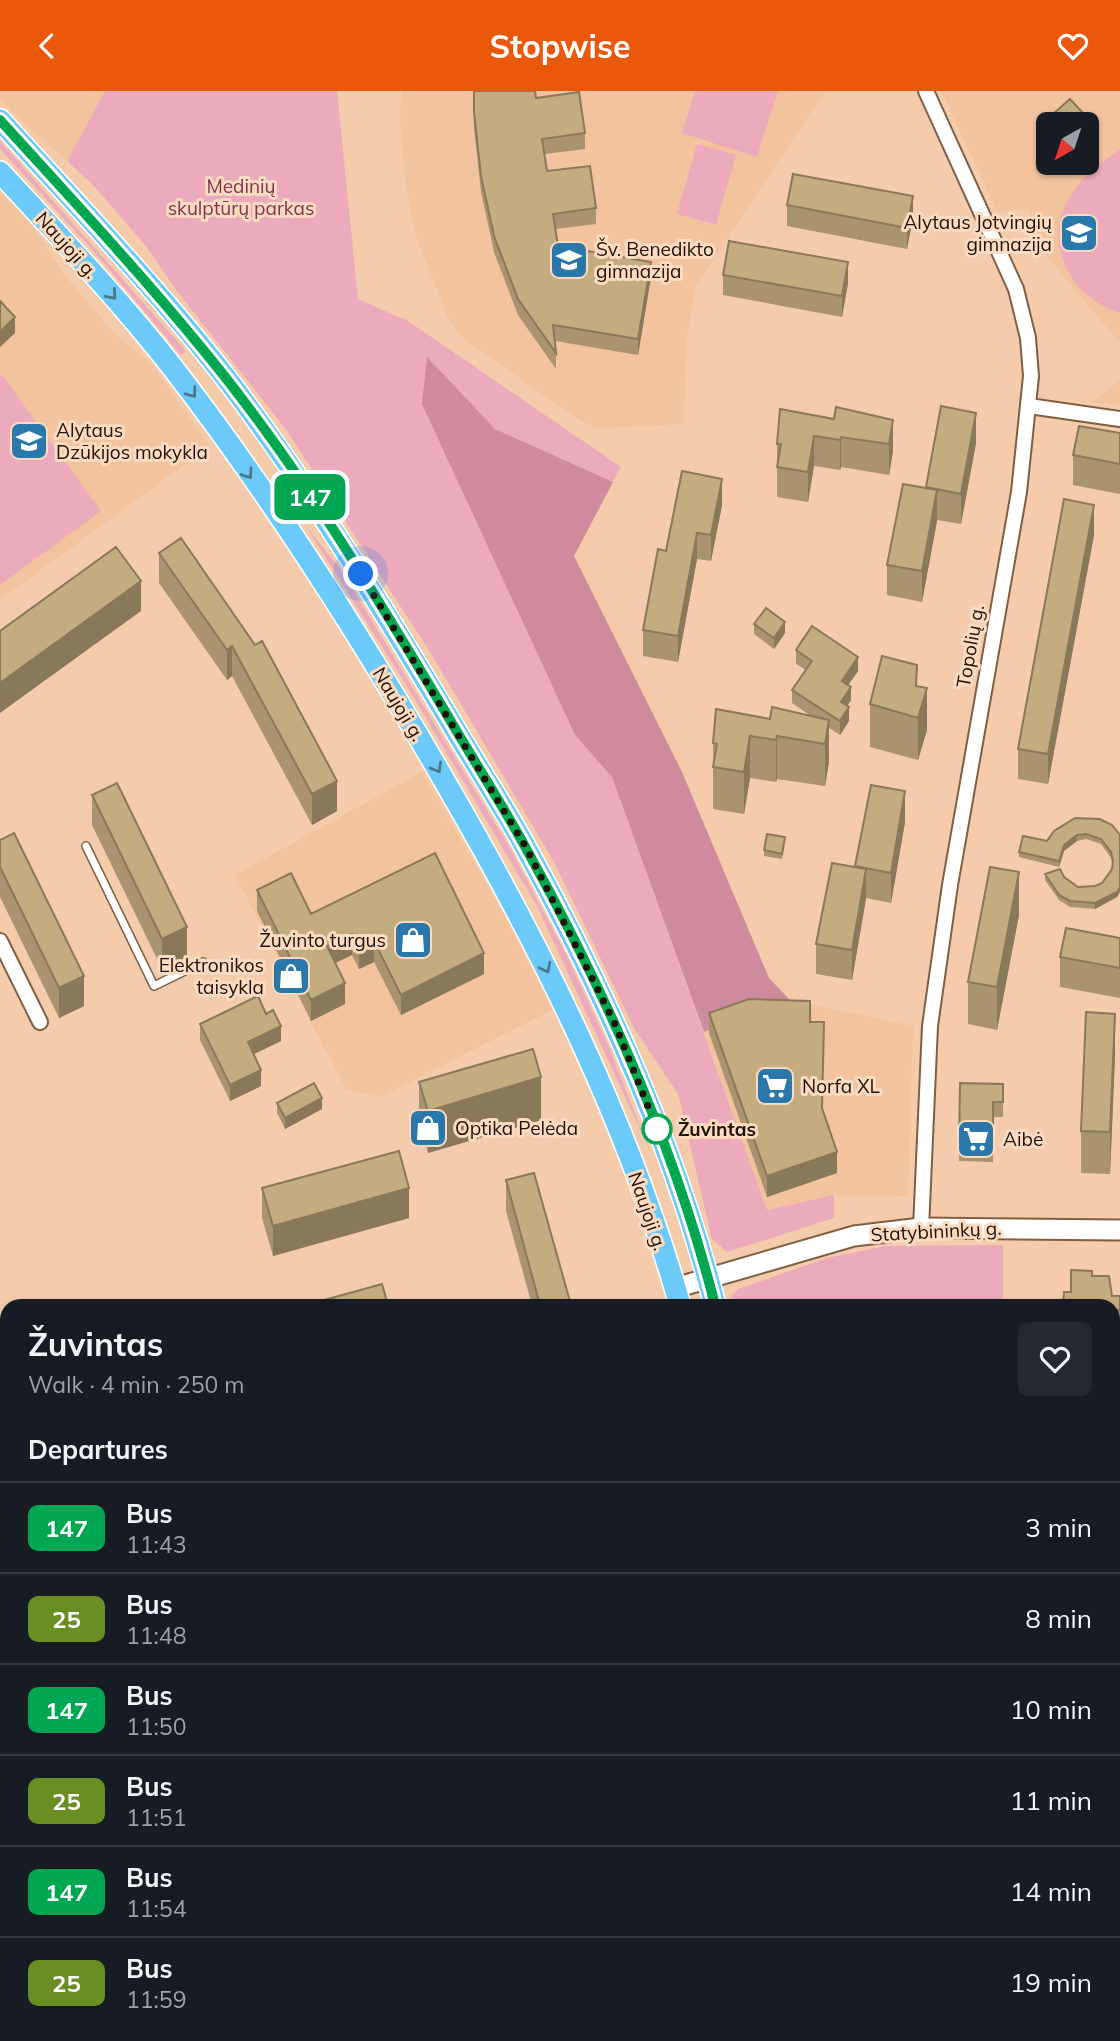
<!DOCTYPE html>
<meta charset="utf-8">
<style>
:root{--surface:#171b24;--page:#242831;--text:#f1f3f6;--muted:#9ea1a6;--line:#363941;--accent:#ea580c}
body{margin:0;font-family:Mulish,sans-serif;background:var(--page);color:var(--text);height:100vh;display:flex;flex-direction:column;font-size:26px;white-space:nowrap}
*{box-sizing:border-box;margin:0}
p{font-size:23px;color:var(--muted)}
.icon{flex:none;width:38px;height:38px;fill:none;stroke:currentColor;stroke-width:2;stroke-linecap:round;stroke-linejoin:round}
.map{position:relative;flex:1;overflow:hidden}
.side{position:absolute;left:0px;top:1208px;width:1120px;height:744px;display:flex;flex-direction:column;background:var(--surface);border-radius:21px 21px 0 0;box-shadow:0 2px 5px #0004}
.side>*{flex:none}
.badge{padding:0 14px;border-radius:10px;font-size:24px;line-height:46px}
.needle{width:46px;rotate:219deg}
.controls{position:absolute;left:1036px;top:21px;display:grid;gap:14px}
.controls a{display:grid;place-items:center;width:63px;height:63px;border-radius:10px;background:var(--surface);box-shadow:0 2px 5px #0004;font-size:35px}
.you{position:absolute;width:35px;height:35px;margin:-18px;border:5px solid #fff;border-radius:50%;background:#1a73e8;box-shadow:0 0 0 10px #1a73e833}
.map>.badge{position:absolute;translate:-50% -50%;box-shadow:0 0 0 4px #fff}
h2{padding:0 28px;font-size:26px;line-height:63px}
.round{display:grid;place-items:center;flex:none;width:74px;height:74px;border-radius:10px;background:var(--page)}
.summary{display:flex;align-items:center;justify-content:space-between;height:119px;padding:0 28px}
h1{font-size:33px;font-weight:700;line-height:52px}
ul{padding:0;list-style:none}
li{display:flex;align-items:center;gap:21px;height:91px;padding:0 28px;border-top:2px solid var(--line)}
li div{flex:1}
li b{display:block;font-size:26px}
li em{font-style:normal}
li .badge{min-width:77px;font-weight:700;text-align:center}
header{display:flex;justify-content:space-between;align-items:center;height:91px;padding:0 28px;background:var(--accent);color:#fff;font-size:32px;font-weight:700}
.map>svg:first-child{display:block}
.built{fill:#f2c39d;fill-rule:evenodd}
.green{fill:#ebabbc}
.forest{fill:#cd8b9d}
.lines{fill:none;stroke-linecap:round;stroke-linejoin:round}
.lane-casing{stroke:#815e40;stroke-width:10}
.street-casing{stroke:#815e40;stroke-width:18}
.secondary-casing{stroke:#815e40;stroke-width:23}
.primary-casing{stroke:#fff;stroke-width:24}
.lane{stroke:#fff;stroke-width:7}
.street{stroke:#fff;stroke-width:14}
.secondary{stroke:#fff;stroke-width:19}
.primary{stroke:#6ccafa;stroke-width:21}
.wall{fill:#a9946f}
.shaded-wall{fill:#89785a}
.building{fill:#c4ac81;stroke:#89785a;stroke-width:2}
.oneway{stroke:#4a778c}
.line-casing{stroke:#fff;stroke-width:16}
.line{stroke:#00a651;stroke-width:10}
.walk{stroke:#201206;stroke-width:7;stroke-dasharray:0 12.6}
.stop-dot{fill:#fff;stroke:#00a651;stroke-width:3.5}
.labels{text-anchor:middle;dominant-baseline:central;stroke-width:6;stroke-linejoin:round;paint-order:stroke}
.park-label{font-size:19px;fill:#83334f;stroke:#fcdbc0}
.poi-label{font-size:19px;fill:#201206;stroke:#fcdbc0;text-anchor:start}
.street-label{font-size:19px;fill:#201206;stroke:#fcdbc0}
.stop-label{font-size:19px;font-weight:bold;fill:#201206;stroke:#fcdbc0;text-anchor:start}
</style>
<header><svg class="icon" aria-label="back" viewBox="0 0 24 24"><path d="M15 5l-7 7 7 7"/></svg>Stopwise<svg class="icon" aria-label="heart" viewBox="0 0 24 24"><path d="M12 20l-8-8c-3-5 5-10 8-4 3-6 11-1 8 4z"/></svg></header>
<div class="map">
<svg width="1120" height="1950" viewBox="0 0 1120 1950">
<rect width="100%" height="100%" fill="#f4ccab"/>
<path class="built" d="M 0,0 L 105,0 L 67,70 L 23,31 L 0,7 Z
M 402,0 L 825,0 L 696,194 L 686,253 L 684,333 L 598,337 L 574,326 L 463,247 L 447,225 L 416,145 L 405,92 L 400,25 Z
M 941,0 L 1120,0 L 1120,252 L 1046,164 L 1028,117 L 998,121 ZM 1048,33 L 1087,33 L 1087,72 L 1048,72 Z
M 0,100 L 32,135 L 66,186 L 114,242 L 151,273 L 210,355 L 0,509 Z
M 1120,289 L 1120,314 L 1092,311 Z
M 422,681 L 500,817 L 553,919 L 380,1006 L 346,998 L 235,784 Z
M 790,909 L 913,935 L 908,1105 L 834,1104 L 767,1120 L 704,941 Z"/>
<path class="green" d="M 105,0 L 337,0 L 358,208 L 408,230 L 621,376 L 613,391 L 495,338 L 427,267 L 423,313 L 575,644 L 612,686 L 767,1119 L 834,1104 L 834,1127 L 727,1161 L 712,1148 L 678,1003 L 634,937 L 554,771 L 432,564 L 287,340 L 177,200 L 145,154 L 94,95 L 67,70 Z
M 695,0 L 778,0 L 757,66 L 682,42 Z
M 0,50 L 186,260 L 181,264 L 97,164 L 0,58 Z
M 697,53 L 736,64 L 716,134 L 677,123 Z
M 1120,58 L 1120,222 C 1069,206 1040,149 1072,102 C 1084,84 1103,71 1120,58 Z
M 2,284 L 101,420 L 0,494 L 0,285 Z
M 305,434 L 341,479 L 510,757 L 569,869 L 608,954 L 650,1060 L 537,815 L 410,600 Z
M 1003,1154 L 1003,1214 L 731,1214 L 732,1204 L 738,1198 L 827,1167 L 885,1155 Z
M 7,1240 L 7,1509 L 0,1509 L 0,1241 Z
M 1113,1786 C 1120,1814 1120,1836 1113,1863 Z
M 809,1944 L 1088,1944 L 1086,1950 L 808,1950 Z"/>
<path class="forest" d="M 427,266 L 495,338 L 613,391 L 574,465 L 682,681 L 769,887 L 790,909 L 704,941 L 612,686 L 575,644 L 422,313 Z"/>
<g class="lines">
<defs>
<path id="lane" d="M 86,755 L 154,895 L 203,871"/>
<path id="street" d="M 1029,315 L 1120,328
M 0,850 L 40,931
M 921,1137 L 930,935 L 950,794 L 1019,401 L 1031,285 L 1028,247 L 1016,198 L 926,0"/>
<path id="secondary" d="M 675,1197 L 854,1145 L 921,1137 L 1120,1139"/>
<path id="primary" d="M 0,29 C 81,119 166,207 239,304 C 316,408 383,518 449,628 C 475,673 504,716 528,761 C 606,904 675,1056 715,1214
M 0,81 C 59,145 119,208 173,277 C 275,409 365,552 448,696 C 543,860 628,1031 680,1214
M 756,1950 L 756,1944
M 792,1950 L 792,1944"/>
</defs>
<use href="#lane" class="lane-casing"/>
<use href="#street" class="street-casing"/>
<use href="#secondary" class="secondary-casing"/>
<use href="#primary" class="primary-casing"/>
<use href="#lane" class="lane"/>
<use href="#street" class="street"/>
<use href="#secondary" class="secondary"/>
<use href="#primary" class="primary"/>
</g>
<path class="wall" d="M 473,0 L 535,0 L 536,7 L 585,42 L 585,58 L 545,63 L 547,80 L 596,117 L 596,133 L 556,138 L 558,155 L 651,186 L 638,264 L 555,250 L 556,262 L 556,278 L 518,224 L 494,161 L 481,101 L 474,37 Z
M 1053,23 L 1083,33 L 1053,33 Z
M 787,114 L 913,126 L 907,158 L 787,135 Z
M 723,184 L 848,192 L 842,226 L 723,204 Z
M 834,328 L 893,329 L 893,360 L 889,384 L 841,376 L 840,379 L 814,375 L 808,411 L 777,406 L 777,353 Z
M 1120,342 L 1120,403 L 1073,394 L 1073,364 Z
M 976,352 L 961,433 L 937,429 L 922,511 L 887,504 L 887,474 L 926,397 Z
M 722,414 L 711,470 L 697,468 L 678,571 L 643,565 L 643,539 L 666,460 Z
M 1094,444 L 1048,693 L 1018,688 L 1018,658 Z
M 159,462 L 255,554 L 337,720 L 312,734 L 232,585 L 227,589 L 159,492 Z
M 754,533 L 785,542 L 774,558 L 754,543 Z
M 796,559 L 858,580 L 848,594 L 851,609 L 847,615 L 849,630 L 840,644 L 829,637 L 829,671 L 825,695 L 777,688 L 776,691 L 750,687 L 744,723 L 713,718 L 713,652 L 770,628 L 811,625 L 792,612 L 792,599 L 806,579 L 796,573 Z
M 917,595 L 927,639 L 918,669 L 870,656 L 870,613 Z
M 92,704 L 187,866 L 162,878 L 92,734 Z
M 905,731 L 891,812 L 866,807 L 852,889 L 816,883 L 816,853 L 855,776 Z
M 1054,740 L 1120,744 L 1120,801 L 1117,806 L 1095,818 L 1070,816 L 1059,809 L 1045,789 L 1045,783 L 1064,786 L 1078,796 L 1095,795 L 1102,792 L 1112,778 L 1112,773 L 1111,767 L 1101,753 L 1086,748 L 1077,750 L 1064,760 L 1059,776 L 1019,766 L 1019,761 L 1047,750 Z
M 0,749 L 84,915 L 59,927 L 0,806 Z
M 785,752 L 782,768 L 764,765 L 764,759 Z
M 257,799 L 311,823 L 484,883 L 401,924 L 374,871 L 359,878 L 352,864 L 335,872 L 345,913 L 311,930 L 257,820 Z
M 1019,824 L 997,939 L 968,933 L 968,891 Z
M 1120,847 L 1120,907 L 1060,896 L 1060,866 Z
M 709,922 L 810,931 L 824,952 L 822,1019 L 837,1082 L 767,1106 L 709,942 Z
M 200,933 L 281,950 L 254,963 L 261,995 L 230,1010 L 200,949 Z
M 1115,965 L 1110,1083 L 1081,1082 L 1081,1040 Z
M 419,991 L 541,1029 L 428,1062 L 419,1034 Z
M 960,992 L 1003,993 L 1003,1026 L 993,1026 L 993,1071 L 959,1070 Z
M 277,1012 L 322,1018 L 285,1038 L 277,1022 Z
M 506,1089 L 571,1214 L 532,1214 L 506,1120 Z
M 262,1097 L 409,1127 L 273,1165 L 262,1127 Z
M 1092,1185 L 1112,1205 L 1120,1205 L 1120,1262 L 1117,1262 L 1117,1277 L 1113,1277 L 1113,1214 L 1071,1201 Z
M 1113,1281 L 1120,1281 L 1120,1423 L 1113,1423 Z
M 1113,1491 L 1120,1491 L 1120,1634 L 1113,1634 Z
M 0,1586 L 7,1586 L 7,1634 L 0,1634 Z
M 0,1695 L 7,1695 L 7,1744 L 0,1744 Z
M 0,1857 L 7,1857 L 7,1918 L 0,1918 Z"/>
<path class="shaded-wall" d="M 1083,22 L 1083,33 L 1070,33 Z
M 913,105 L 913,126 L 907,158 L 907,137 Z
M 651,171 L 651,186 L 638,264 L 638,248 Z
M 848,171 L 848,192 L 842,226 L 842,205 Z
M 15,226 L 15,242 L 0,256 L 0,241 Z
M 976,322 L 976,352 L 961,433 L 961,403 Z
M 893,329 L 893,360 L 889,384 L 889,353 Z
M 814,345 L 814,375 L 808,411 L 808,381 Z
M 841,346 L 841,376 L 840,379 L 840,349 Z
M 722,388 L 722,414 L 711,470 L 711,444 Z
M 937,399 L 937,430 L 922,511 L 922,480 Z
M 1094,414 L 1094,444 L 1048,693 L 1048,663 Z
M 697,442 L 697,468 L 678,571 L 678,545 Z
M 141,490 L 141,520 L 0,622 L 0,592 Z
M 785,531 L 785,542 L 774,558 L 774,547 Z
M 232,555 L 232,585 L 227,589 L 227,559 Z
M 858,566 L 858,580 L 842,603 L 842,590 Z
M 851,596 L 851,609 L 841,624 L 841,611 Z
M 927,597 L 927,639 L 918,669 L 918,627 Z
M 849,616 L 849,630 L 840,644 L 840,630 Z
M 829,629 L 829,671 L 825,695 L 825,653 Z
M 750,645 L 750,687 L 744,723 L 744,681 Z
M 777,645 L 777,688 L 776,691 L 776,649 Z
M 337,690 L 337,720 L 312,734 L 312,703 Z
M 905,700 L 905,731 L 891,812 L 891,782 Z
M 1077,744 L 1077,750 L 1064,760 L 1059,776 L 1059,770 L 1064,754 Z
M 866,778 L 866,808 L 852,889 L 852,859 Z
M 1019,781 L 1019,824 L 997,939 L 997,896 Z
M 1120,796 L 1120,801 L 1117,806 L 1095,818 L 1095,812 Z
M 187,836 L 187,866 L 162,878 L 162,848 Z
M 352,843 L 352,864 L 327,876 L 327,855 Z
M 374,850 L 374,871 L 359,878 L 359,857 Z
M 484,862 L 484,883 L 401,924 L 401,904 Z
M 84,885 L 84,915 L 59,927 L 59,897 Z
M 345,892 L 345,913 L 311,930 L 311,909 Z
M 1115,923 L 1115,965 L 1110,1083 L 1110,1041 Z
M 281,935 L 281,950 L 248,966 L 248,951 Z
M 261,979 L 261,995 L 230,1010 L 230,994 Z
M 541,986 L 541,1029 L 428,1062 L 428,1020 Z
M 322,1007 L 322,1018 L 285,1038 L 285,1027 Z
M 837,1061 L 837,1082 L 767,1106 L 767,1085 Z
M 409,1097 L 409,1127 L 273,1165 L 273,1135 Z"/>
<path class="building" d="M 474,0 L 535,0 L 536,7 L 579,1 L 585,42 L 542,48 L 547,80 L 590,75 L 596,117 L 553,123 L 558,155 L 651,171 L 638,248 L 553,234 L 556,262 L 518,208 L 494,145 L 481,85 L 474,21 Z
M 1070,8 L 1083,22 L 1070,33 L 1062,33 L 1053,23 Z
M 793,83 L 913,105 L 907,137 L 787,114 Z
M 729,150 L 848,171 L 842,205 L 723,184 Z
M 0,210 L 15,226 L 0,241 Z
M 941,315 L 976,322 L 961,403 L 926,396 Z
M 836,316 L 893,329 L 889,353 L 841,346 L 840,349 L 814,345 L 808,381 L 777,376 L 781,353 L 777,353 L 780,318 L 834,328 Z
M 1079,335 L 1120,342 L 1120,373 L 1073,364 Z
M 682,380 L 722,388 L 711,444 L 697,442 L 678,545 L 643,539 L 658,458 L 666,460 Z
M 903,393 L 937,399 L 922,480 L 887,474 Z
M 1064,408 L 1094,414 L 1048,663 L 1018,658 Z
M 181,447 L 255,554 L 262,550 L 337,690 L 312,703 L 232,555 L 227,559 L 159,462 Z
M 116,456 L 141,490 L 0,592 L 0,540 Z
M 766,517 L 785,531 L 774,547 L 754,533 Z
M 812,535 L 858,566 L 842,590 L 851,596 L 841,611 L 849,616 L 840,630 L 792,599 L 812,570 L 796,559 Z
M 882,565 L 917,574 L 916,595 L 927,597 L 918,627 L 870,613 Z
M 772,616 L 829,629 L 825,653 L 777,645 L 776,649 L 750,645 L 744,681 L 713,676 L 717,653 L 713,652 L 716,618 L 770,628 Z
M 117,692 L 187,836 L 162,848 L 92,704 Z
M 871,694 L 905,700 L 891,782 L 855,775 Z
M 1075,727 L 1100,728 L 1112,734 L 1120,744 L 1120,796 L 1117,801 L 1095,812 L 1070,810 L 1059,804 L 1045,783 L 1060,778 L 1064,786 L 1078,796 L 1095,795 L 1102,792 L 1112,778 L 1113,770 L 1111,761 L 1101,748 L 1086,743 L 1077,744 L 1064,754 L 1059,770 L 1019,761 L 1023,745 L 1047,750 L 1054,740 Z
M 14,742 L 84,885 L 59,897 L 0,776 L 0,749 Z
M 767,743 L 785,746 L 782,763 L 764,759 Z
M 435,762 L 484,862 L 401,904 L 374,850 L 359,857 L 352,843 L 327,855 L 345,892 L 311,909 L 257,799 L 291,782 L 311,823 Z
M 832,772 L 866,778 L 852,859 L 816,853 Z
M 990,776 L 1019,781 L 997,896 L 968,891 Z
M 1066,837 L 1120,847 L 1120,877 L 1060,866 Z
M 258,905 L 266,923 L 273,919 L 281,935 L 248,951 L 261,979 L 230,994 L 200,933 Z
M 749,908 L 810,910 L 810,931 L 824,931 L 822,1017 L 837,1061 L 767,1085 L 709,922 Z
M 1086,921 L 1115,923 L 1110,1041 L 1081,1040 Z
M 533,958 L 541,986 L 428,1020 L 419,991 Z
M 314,992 L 322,1007 L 285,1027 L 277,1012 Z
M 960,992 L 1003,993 L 1003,1011 L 993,1011 L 993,1055 L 959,1055 Z
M 399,1060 L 409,1097 L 273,1135 L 262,1097 Z
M 534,1082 L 571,1214 L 540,1214 L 506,1089 Z
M 1071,1179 L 1092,1180 L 1092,1185 L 1109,1185 L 1112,1205 L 1120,1205 L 1120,1219 L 1117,1219 L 1117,1235 L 1113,1235 L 1113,1214 L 1063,1214 L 1064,1201 L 1071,1201 Z
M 382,1193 L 388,1214 L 306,1214 Z
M 1113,1281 L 1120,1281 L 1120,1393 L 1113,1393 Z
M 1113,1491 L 1120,1491 L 1120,1604 L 1113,1604 Z
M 0,1586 L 7,1586 L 7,1618 L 0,1618 Z
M 0,1695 L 7,1695 L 7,1728 L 0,1728 Z
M 0,1857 L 7,1857 L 7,1887 L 0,1887 Z
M 108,1944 L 140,1944 L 141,1950 L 108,1950 Z
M 279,1944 L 306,1944 L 306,1950 L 279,1950 Z
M 384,1944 L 411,1944 L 411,1950 L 384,1950 Z
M 493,1944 L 520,1944 L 520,1950 L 493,1950 Z
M 603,1944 L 633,1944 L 633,1950 L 603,1950 Z"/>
<defs><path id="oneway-chevron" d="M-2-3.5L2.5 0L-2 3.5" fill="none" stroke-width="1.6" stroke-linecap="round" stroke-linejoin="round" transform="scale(1.75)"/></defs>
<g class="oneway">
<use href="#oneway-chevron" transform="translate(112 204) rotate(49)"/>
<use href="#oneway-chevron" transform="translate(192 302) rotate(53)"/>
<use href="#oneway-chevron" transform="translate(248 383) rotate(55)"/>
<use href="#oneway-chevron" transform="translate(437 677) rotate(60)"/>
<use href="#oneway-chevron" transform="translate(546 877) rotate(63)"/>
</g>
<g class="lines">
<defs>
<path id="line" d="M 0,29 C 67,103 136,177 200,255 C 294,368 371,496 446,622 C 473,669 503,714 528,761 C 607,904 675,1056 715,1214"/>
</defs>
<use href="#line" class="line-casing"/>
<use href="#line" class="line"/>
<path class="walk" d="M 361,483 L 527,758 L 615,933 L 657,1038"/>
</g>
<defs>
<symbol id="school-square" viewBox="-11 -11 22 22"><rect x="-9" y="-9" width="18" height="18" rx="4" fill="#2a78aa" stroke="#fcdbc0"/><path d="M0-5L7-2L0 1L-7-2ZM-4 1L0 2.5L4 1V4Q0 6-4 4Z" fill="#fff"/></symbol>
<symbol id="shop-square" viewBox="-11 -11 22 22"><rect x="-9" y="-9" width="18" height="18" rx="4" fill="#2a78aa" stroke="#fcdbc0"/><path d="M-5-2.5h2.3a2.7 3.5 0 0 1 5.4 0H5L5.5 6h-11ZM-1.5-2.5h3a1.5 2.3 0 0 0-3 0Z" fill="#fff"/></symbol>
<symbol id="supermarket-square" viewBox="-11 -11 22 22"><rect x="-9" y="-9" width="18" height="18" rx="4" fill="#2a78aa" stroke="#fcdbc0"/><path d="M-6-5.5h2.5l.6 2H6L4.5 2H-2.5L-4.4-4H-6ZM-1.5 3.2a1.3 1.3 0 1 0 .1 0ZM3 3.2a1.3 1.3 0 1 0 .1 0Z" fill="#fff"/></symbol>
</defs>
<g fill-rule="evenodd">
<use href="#school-square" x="1057" y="120" width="44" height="44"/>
<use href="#school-square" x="547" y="147" width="44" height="44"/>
<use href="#school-square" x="7" y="328" width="44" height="44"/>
<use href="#shop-square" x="391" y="827" width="44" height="44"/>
<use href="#shop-square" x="269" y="863" width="44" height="44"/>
<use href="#supermarket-square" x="753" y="973" width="44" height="44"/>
<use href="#shop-square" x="406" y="1015" width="44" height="44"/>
<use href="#supermarket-square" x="954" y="1026" width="44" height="44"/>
</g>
<circle class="stop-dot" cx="657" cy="1038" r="14"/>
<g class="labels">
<g class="park-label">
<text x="241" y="95">Medinių<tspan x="241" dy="22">skulptūrų parkas</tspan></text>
</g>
<g class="poi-label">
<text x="1052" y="131" text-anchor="end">Alytaus Jotvingių<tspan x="1052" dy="22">gimnazija</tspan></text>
<text x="596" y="158">Šv. Benedikto<tspan x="596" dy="22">gimnazija</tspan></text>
<text x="56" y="339">Alytaus<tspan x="56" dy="22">Dzūkijos mokykla</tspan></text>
<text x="386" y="849" text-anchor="end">Žuvinto turgus</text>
<text x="264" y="874" text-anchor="end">Elektronikos<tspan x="264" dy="22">taisykla</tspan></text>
<text x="802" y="995">Norfa XL</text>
<text x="455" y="1037">Optika Pelėda</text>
<text x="1003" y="1048">Aibė</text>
</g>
<g class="street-label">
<text transform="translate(67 154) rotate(48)">Naujoji g.</text>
<text transform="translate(970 555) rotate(-80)">Topolių g.</text>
<text transform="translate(399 613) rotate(59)">Naujoji g.</text>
<text transform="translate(648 1120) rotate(71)">Naujoji g.</text>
<text transform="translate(936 1140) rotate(-3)">Statybininkų g.</text>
</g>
<g class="stop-label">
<text x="678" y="1038">Žuvintas</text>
</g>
</g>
</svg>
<div class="controls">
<a><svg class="needle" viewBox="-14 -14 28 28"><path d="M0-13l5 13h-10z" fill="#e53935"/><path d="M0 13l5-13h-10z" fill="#9ea1a6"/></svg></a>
</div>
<div class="you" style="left:361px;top:483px"></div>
<b class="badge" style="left:310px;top:406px;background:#00a651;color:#fff">147</b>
<section class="side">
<div class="summary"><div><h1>Žuvintas</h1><p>Walk · 4 min · 250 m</p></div><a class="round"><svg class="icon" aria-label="heart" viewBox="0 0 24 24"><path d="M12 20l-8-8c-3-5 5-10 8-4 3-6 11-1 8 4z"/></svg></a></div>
<h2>Departures</h2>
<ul>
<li><span class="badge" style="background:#00a651;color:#fff">147</span><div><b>Bus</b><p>11:43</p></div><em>3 min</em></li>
<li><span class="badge" style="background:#6b8e23;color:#fff">25</span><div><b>Bus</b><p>11:48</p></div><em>8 min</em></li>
<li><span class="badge" style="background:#00a651;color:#fff">147</span><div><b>Bus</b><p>11:50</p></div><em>10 min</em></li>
<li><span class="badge" style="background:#6b8e23;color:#fff">25</span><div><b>Bus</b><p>11:51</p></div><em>11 min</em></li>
<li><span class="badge" style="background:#00a651;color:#fff">147</span><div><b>Bus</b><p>11:54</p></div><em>14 min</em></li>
<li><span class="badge" style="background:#6b8e23;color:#fff">25</span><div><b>Bus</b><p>11:59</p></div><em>19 min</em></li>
</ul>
</section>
</div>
